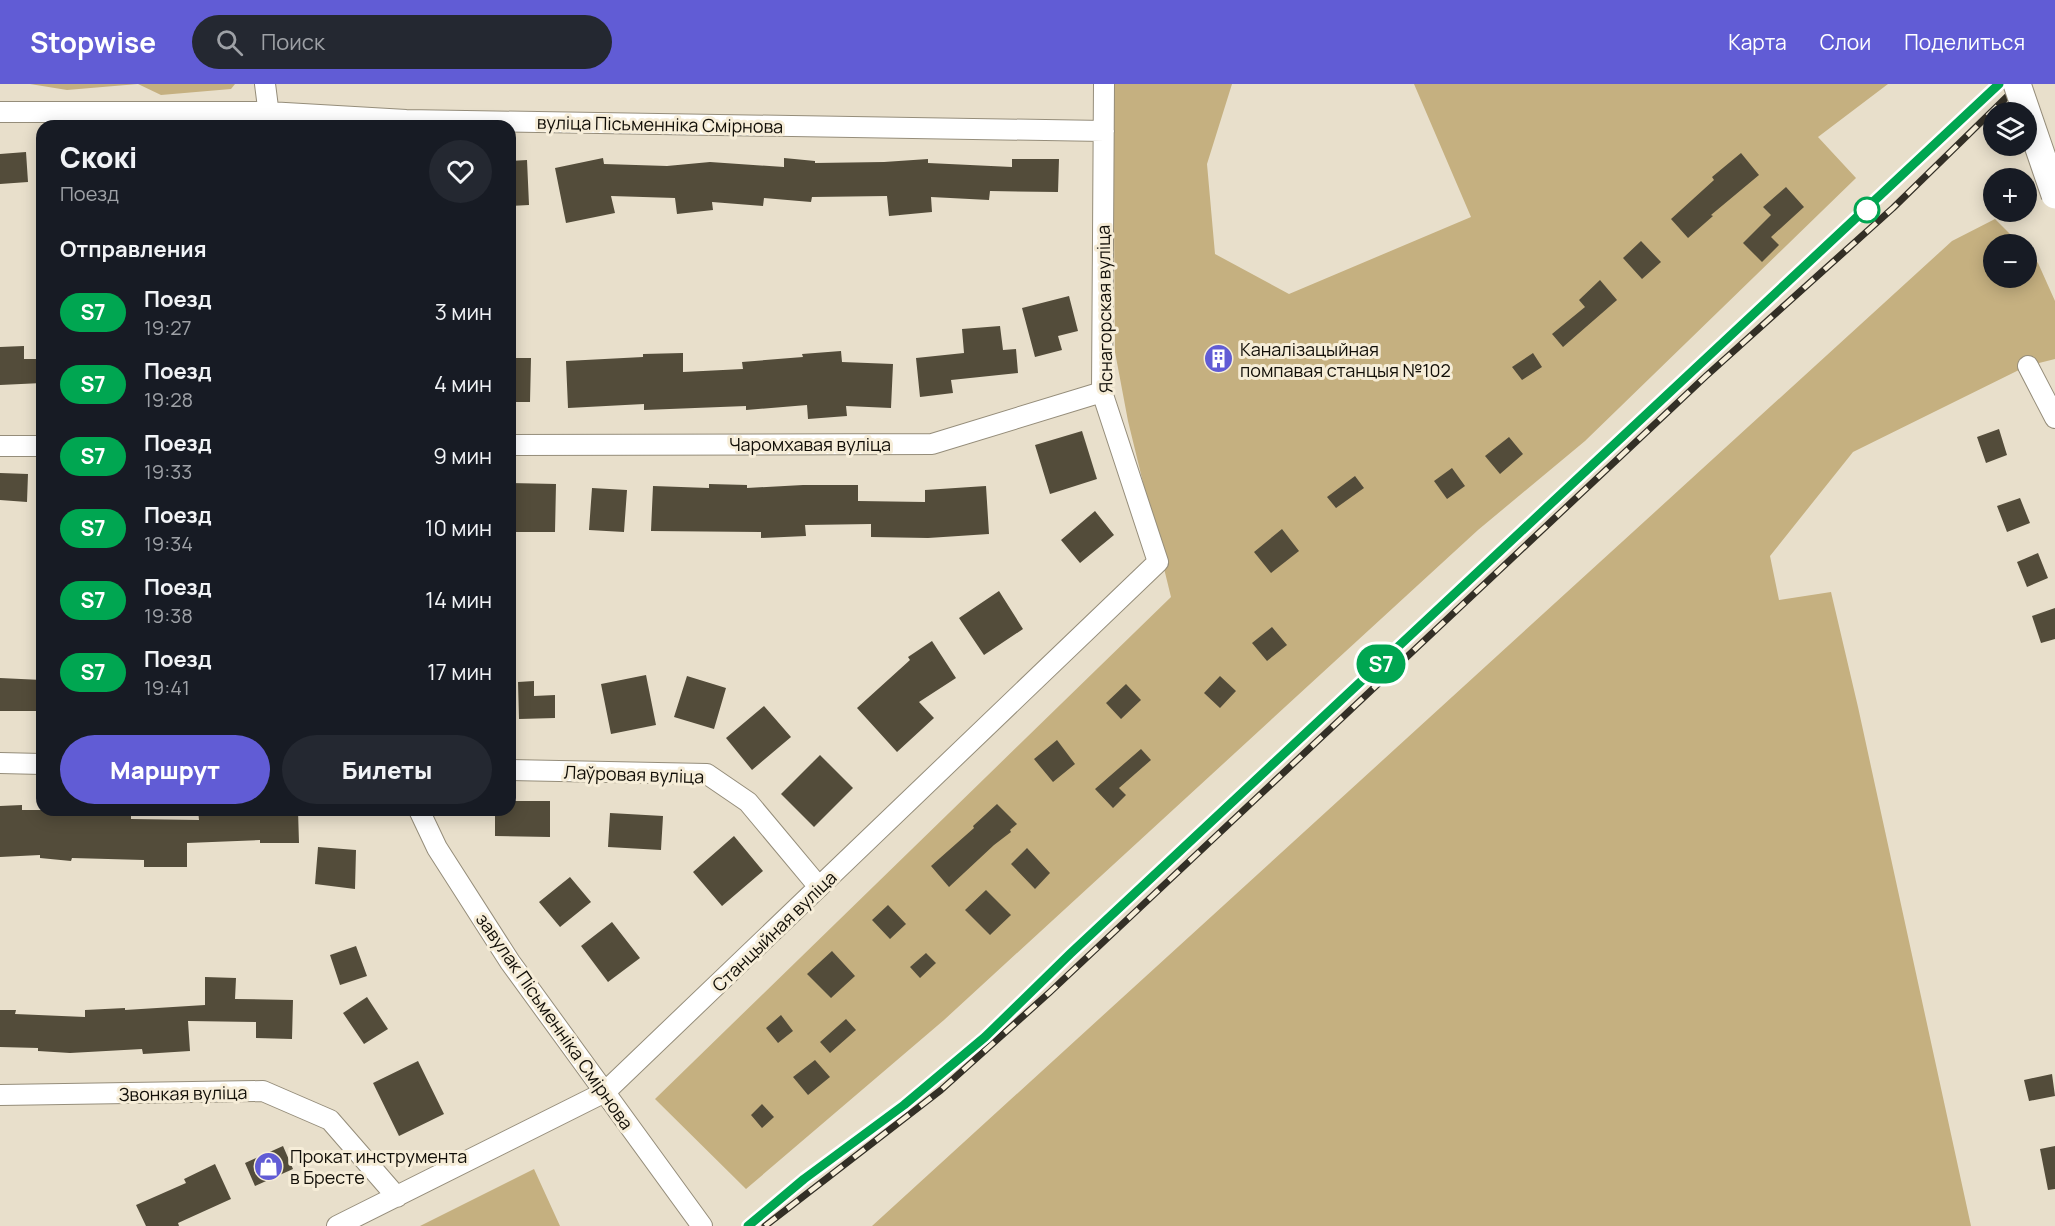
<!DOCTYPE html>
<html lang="ru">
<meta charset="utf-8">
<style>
:root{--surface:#171b24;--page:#242831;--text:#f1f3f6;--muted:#9ea1a6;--accent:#615cd5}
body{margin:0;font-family:Manrope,sans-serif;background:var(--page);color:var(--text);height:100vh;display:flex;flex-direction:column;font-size:22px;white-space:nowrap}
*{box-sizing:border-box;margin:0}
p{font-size:20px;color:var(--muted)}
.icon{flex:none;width:33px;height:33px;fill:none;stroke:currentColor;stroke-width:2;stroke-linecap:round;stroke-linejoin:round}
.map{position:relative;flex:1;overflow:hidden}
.side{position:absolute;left:36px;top:36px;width:480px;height:696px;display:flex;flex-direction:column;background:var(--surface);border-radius:18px;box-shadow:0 3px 15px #0003}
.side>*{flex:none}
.badge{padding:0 12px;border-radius:20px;font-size:21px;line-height:39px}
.buttons{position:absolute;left:1983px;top:18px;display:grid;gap:12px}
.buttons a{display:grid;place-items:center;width:54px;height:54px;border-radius:50%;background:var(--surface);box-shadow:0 3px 15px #0003;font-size:30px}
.map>.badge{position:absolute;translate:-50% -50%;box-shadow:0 0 0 3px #fff}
h2{padding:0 24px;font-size:22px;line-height:54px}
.round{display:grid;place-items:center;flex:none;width:63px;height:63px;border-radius:32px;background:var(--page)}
.overview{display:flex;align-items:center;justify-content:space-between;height:102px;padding:0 24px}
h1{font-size:28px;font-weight:800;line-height:45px}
.cta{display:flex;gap:12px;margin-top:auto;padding:12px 24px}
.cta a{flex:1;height:69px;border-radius:36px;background:var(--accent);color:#fff;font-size:24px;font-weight:800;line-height:69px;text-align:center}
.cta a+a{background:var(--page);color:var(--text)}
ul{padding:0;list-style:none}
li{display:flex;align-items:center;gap:18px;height:72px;padding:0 24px}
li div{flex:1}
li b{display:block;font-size:22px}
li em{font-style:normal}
li .badge{min-width:66px;font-weight:700;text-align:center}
header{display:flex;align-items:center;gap:36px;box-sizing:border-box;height:84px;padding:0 30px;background:var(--accent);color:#fff}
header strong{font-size:28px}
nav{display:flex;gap:33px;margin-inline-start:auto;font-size:21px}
.search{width:420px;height:54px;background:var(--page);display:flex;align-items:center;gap:15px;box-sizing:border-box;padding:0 21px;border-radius:33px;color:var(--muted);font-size:22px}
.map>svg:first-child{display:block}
.green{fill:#c5b080}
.building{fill:#534c3a}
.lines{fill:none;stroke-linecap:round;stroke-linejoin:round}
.minor-casing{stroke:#958d7a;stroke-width:22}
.minor{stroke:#fff;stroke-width:20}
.rail-casing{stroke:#332f26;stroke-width:7}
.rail{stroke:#f6edd8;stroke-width:4.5;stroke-dasharray:14;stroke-linecap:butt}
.highway-bridge-casing{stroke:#958d7a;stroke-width:29;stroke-linecap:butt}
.highway-bridge{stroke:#fff;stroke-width:27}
.line-casing{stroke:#fff;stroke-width:14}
.line{stroke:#00a651;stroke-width:9}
.stop-dot{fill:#fff;stroke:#00a651;stroke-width:3}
.labels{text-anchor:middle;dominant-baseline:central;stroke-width:6;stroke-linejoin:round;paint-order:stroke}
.street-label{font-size:18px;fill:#120f08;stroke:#f6edd8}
.poi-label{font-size:18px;fill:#120f08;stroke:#f6edd8;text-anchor:start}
</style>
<header>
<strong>Stopwise</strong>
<div class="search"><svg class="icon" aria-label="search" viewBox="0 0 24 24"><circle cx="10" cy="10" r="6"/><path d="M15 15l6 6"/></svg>Поиск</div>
<nav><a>Карта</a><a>Слои</a><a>Поделиться</a></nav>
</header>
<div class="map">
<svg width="2055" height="1142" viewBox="0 0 2055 1142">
<rect width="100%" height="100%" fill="#e8dfcb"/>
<path class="green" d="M 30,0 L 235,0 L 231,5 L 161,11 L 138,0 L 67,6 Z
M 1113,0 L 1232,0 L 1207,80 L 1215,170 L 1289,210 L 1471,133 L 1414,0 L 1888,0 L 1818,53 L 1856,94 L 1585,357 L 1478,446 L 944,936 L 746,1105 L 655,1015 L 1171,513 L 1128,337 L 1115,268 Z
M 1995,135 L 2020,160 L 1994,160 L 1994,194 L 2026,194 L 2027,167 L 2038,179 L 2055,217 L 2055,275 L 2027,282 L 1853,368 L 1770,472 L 1779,516 L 1831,508 L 1858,623 L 1971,1142 L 872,1142 L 1952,157 Z
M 534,1085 L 560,1142 L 420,1142 Z"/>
<path class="building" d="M 26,68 L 28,98 L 0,100 L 0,70 Z
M 1741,69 L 1759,91 L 1711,131 L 1713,132 L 1688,154 L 1671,135 L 1714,96 L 1712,93 Z
M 603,74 L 604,80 L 667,82 L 710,78 L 784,83 L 784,74 L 815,77 L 815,79 L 884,78 L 928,75 L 928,79 L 1012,83 L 1012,75 L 1059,75 L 1058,108 L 990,107 L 989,116 L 931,113 L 932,128 L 889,132 L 887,112 L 812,113 L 811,118 L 764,114 L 763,122 L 712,118 L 713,126 L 677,130 L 675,114 L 611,112 L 615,129 L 566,139 L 555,84 Z
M 527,76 L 529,121 L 510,122 L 510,77 Z
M 1786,103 L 1804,123 L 1771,153 L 1779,161 L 1762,178 L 1743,159 L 1771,131 L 1763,123 Z
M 1641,157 L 1661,178 L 1642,195 L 1623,174 Z
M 1600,196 L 1617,216 L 1563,263 L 1552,250 L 1585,223 L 1579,216 Z
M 1069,212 L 1078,247 L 1058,252 L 1062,266 L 1035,273 L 1022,224 Z
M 1000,242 L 1003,266 L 1016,265 L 1018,289 L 951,296 L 953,309 L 920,313 L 916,274 L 964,269 L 962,245 Z
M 24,262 L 24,275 L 42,275 L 42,299 L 0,301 L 0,263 Z
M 841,267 L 842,278 L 893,280 L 891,324 L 846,322 L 847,332 L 808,335 L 807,321 L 746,326 L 746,322 L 644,326 L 644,320 L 568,324 L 566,277 L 643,273 L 643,270 L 683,269 L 683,288 L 743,285 L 742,278 L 803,273 L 802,270 Z
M 1533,269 L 1542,283 L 1522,296 L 1512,283 Z
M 510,274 L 531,274 L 530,318 L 510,318 Z
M 1999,345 L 2007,371 L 1986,379 L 1977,353 Z
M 1082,347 L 1097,395 L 1050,410 L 1035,361 Z
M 1509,353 L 1523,370 L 1500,390 L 1485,372 Z
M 1452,384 L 1465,402 L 1447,415 L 1434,397 Z
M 0,389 L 28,390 L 27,418 L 0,416 Z
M 1355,392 L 1364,404 L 1336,424 L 1327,413 Z
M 510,399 L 556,400 L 555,448 L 510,448 Z
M 709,400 L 747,401 L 747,404 L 803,401 L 858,401 L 858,417 L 925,418 L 925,406 L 986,402 L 989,450 L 928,454 L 871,453 L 871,440 L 805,441 L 806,452 L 761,454 L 761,448 L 651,447 L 653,402 L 709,404 Z
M 592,404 L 627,406 L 624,448 L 589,446 Z
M 2020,414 L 2030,439 L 2007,448 L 1997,422 Z
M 1095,427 L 1114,451 L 1080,479 L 1061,456 Z
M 1282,445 L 1299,467 L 1271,489 L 1254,468 Z
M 2038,469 L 2048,494 L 2027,503 L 2017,478 Z
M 999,507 L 1023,545 L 984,571 L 959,534 Z
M 2055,524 L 2055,555 L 2041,559 L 2032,532 Z
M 1272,543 L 1287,561 L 1267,577 L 1252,559 Z
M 932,557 L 956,594 L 919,618 L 934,634 L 897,668 L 857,624 L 910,576 L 908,573 Z
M 646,591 L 656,641 L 611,650 L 601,600 Z
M 687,592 L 726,604 L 714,645 L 674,633 Z
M 1220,592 L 1236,607 L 1220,624 L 1204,609 Z
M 0,594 L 42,596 L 42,627 L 0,627 Z
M 534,597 L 534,612 L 555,611 L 555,634 L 519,635 L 518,598 Z
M 1126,600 L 1141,616 L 1121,635 L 1106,619 Z
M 764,622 L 791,653 L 752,686 L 726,654 Z
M 1057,656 L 1075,680 L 1053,698 L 1034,675 Z
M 1141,665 L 1151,676 L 1119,704 L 1126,711 L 1113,724 L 1095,705 Z
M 820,671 L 853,704 L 814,743 L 781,710 Z
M 510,717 L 550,717 L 550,753 L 495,752 L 495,726 L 510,726 Z
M 997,720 L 1017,740 L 1010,746 L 1011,748 L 994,761 L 949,803 L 931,782 L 974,744 L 973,742 Z
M 22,721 L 22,726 L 53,726 L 93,730 L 131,729 L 131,735 L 199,736 L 198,726 L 298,726 L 299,759 L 260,759 L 260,756 L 187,759 L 187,783 L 144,783 L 144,776 L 72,774 L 71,777 L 40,774 L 40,771 L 0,773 L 0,722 Z
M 610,729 L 663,732 L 661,766 L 608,763 Z
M 734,752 L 763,787 L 722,822 L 693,788 Z
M 318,763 L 356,766 L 355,805 L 315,800 Z
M 1027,764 L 1050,789 L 1035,805 L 1011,780 Z
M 570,793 L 591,818 L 560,843 L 539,818 Z
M 986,806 L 1011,831 L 990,851 L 965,826 Z
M 888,821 L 906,840 L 890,855 L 872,836 Z
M 612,838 L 640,874 L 608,898 L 581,862 Z
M 356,862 L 367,892 L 340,901 L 330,871 Z
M 832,867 L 855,892 L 831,914 L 807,890 Z
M 926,869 L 936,879 L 920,894 L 910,883 Z
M 205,893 L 236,894 L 235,915 L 293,916 L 292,955 L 256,954 L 256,938 L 188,937 L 190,967 L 143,970 L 142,965 L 70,969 L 38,967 L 38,964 L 0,963 L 0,926 L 16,926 L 15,930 L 85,933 L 85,926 L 125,924 L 125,926 L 205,921 Z
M 367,913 L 388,945 L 364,960 L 343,929 Z
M 781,931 L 793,947 L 778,959 L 766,944 Z
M 846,935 L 856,946 L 830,969 L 820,958 Z
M 815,976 L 830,993 L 808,1011 L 793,993 Z
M 418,977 L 444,1030 L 399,1052 L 373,999 Z
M 2052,990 L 2055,1012 L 2029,1017 L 2024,996 Z
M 762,1020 L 774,1033 L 762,1044 L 751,1031 Z
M 283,1062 L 293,1085 L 255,1102 L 245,1079 Z
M 2055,1062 L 2055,1105 L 2048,1106 L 2040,1065 Z
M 215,1080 L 231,1115 L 178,1139 L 179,1142 L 146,1142 L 136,1121 L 186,1099 L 184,1095 Z"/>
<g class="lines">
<defs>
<path id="minor" d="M 265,0 L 270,39
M 0,28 L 268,28 L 406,36 L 1104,47
M 2028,282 L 2055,334
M 510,361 L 932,360 L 1102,308
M 0,362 L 42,362
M 0,679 L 42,680
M 510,686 L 707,690 L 748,718 L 819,803
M 419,726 L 437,764 L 510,878 L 702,1142
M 0,1011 L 263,1007 L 330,1036 L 397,1113
M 337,1142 L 605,1008 L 1158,478 L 1102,308 L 1104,0"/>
</defs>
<use href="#minor" class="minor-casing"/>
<use href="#minor" class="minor"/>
<defs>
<path id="rail" d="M 748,1142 L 804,1095 L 905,1021 L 985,953 L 1054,885 L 1999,0
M 765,1142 L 941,1006 L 1050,908 L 1706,292 L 1893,124 L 2020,0"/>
</defs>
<use href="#rail" class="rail-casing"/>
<use href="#rail" class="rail"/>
<defs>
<path id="highway-bridge" d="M 2017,0 L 2055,111"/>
</defs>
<use href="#highway-bridge" class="highway-bridge-casing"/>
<use href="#highway-bridge" class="highway-bridge"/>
</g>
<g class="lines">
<defs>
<path id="line" d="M 748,1142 L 804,1095 L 904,1021 L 985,953 L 1071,869 L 1999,0"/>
</defs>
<use href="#line" class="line-casing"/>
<use href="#line" class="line"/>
</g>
<defs>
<symbol id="building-disc" viewBox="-11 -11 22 22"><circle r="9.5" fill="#615cd5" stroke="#f6edd8"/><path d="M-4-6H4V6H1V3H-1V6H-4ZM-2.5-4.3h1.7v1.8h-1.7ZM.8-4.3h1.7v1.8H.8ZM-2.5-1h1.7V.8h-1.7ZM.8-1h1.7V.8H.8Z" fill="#fff"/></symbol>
<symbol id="shop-disc" viewBox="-11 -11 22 22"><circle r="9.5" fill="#615cd5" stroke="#f6edd8"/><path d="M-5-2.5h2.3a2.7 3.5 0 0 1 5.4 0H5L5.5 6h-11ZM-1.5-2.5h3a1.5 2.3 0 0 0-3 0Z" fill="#fff"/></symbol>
</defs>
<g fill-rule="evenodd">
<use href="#building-disc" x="1202" y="258" width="33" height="33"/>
<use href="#shop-disc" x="252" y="1066" width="33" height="33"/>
</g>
<circle class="stop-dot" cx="1867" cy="126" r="12"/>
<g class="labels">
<g class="street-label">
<text transform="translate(660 40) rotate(1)">вуліца Пісьменніка Смірнова</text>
<text transform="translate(1104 225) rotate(-91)">Яснагорская вуліца</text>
<text x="810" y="360">Чаромхавая вуліца</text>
<text transform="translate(634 690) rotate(2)">Лаўровая вуліца</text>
<text transform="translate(774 847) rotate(-44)">Станцыйная вуліца</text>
<text transform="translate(555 937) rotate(55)">завулак Пісьменніка Смірнова</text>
<text transform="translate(183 1009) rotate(-1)">Звонкая вуліца</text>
</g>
<g class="poi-label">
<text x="1240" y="265">Каналізацыйная<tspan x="1240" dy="21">помпавая станцыя №102</tspan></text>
<text x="290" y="1072">Прокат инструмента<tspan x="290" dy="21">в Бресте</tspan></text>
</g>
</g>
</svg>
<div class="buttons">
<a><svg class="icon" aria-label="layers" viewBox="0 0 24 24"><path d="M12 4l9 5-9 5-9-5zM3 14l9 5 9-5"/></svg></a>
<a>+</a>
<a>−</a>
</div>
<b class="badge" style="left:1381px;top:580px;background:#00a651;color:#fff">S7</b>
<section class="side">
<div class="overview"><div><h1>Скокі</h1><p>Поезд</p></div><a class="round"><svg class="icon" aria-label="heart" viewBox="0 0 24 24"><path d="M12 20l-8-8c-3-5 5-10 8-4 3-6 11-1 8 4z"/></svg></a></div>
<h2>Отправления</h2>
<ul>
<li><span class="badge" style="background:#00a651;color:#fff">S7</span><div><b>Поезд</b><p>19:27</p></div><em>3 мин</em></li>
<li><span class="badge" style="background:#00a651;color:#fff">S7</span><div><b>Поезд</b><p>19:28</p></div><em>4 мин</em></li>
<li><span class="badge" style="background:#00a651;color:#fff">S7</span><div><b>Поезд</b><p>19:33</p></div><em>9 мин</em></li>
<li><span class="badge" style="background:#00a651;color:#fff">S7</span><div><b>Поезд</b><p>19:34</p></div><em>10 мин</em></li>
<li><span class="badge" style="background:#00a651;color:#fff">S7</span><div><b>Поезд</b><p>19:38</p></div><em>14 мин</em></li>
<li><span class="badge" style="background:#00a651;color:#fff">S7</span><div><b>Поезд</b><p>19:41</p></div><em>17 мин</em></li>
</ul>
<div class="cta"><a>Маршрут</a><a>Билеты</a></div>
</section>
</div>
